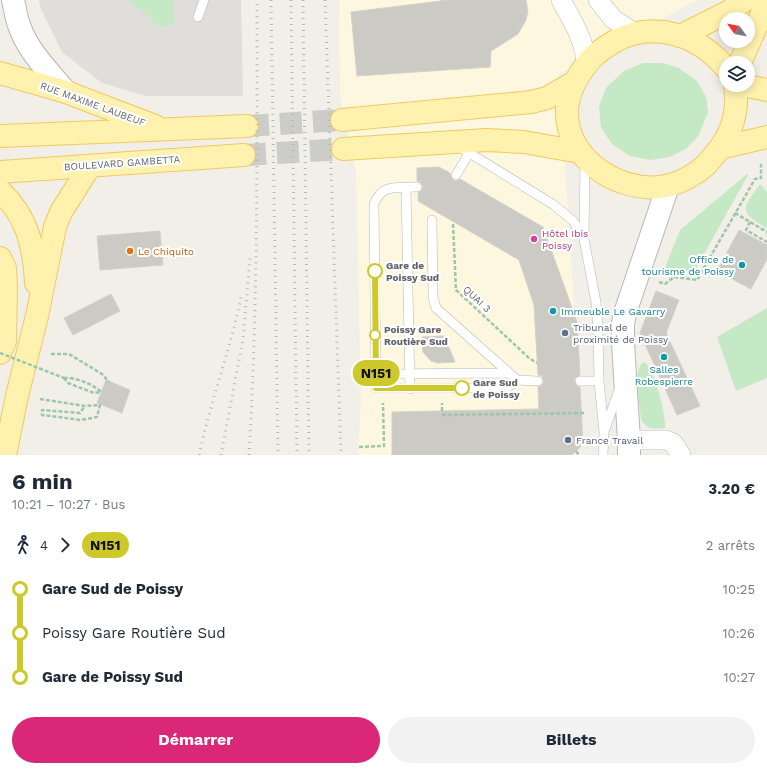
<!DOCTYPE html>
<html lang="fr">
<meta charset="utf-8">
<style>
:root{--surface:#fff;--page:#f2f2f3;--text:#1f2937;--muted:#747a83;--accent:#db2777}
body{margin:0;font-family:"Work Sans",sans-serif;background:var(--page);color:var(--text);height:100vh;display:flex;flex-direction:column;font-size:15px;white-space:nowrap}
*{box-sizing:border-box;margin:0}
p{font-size:13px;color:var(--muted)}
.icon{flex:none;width:22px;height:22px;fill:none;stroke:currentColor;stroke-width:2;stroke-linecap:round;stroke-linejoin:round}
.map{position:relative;height:455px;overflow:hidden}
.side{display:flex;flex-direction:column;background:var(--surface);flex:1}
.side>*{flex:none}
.badge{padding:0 8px;border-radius:13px;font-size:14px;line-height:26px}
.needle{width:26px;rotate:303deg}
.tools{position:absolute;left:719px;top:12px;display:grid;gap:8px}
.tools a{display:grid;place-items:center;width:36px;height:36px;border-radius:50%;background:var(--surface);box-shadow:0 2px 10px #0003;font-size:20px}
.map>.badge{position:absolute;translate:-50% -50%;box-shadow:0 0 0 2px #fff}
.legs{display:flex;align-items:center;gap:6px;height:44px;padding:0 12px;font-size:13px}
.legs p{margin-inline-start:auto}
.head{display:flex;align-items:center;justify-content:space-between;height:68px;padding:0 12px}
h1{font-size:22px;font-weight:700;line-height:30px}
.primary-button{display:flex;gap:8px;margin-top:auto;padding:8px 12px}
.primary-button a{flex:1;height:46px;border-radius:24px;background:var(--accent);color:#fff;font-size:16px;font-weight:700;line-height:46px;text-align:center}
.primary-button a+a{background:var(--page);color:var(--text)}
ul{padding:0 12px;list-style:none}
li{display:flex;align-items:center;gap:14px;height:44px;font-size:15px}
li i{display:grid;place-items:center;width:6px;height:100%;margin:0 5px;background:currentColor}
li i::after{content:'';width:10px;height:10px;margin:-5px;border:3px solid;border-radius:50%;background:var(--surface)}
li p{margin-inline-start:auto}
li:first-child i{background:linear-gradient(#0000 50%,currentColor 0)}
li:last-child i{background:linear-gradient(currentColor 50%,#0000 0)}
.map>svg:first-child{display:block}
.commercial{fill:#fef7e0}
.industrial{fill:#e0deda}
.green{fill:#c5e8c5}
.building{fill:#cccac5;stroke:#d6d1c6}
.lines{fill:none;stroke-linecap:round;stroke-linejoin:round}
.primary-tunnel{stroke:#ccccc8;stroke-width:22;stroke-dasharray:22 11;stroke-linecap:butt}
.service-casing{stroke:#b5b8bc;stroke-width:10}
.minor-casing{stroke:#b5b8bc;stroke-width:20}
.tertiary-casing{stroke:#b5b8bc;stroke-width:24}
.primary-casing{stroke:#f2c960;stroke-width:24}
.path{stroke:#9cc7a9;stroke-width:2.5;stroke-dasharray:4 2;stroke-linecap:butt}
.service{stroke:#fff;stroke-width:9}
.minor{stroke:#fff;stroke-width:19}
.tertiary{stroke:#fff;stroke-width:22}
.primary{stroke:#fff2af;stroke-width:22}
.rail{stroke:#b6b7b8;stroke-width:3;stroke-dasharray:1 5;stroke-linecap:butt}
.path-bridge{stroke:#9cc7a9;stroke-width:2.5;stroke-dasharray:4 2;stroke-linecap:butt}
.line-1-casing{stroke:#fff;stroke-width:9}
.line-1{stroke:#cec92a;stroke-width:6}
.hotel-dot{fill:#d1479c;stroke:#fff;stroke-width:1.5}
.food-dot{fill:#e8710a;stroke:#fff;stroke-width:1.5}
.culture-dot{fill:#0f9aa8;stroke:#fff;stroke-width:1.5}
.stop-1-dot{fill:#fff;stroke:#cec92a;stroke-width:2}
.service-dot{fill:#5c6f8a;stroke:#fff;stroke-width:1.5}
.labels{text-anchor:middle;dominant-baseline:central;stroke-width:4;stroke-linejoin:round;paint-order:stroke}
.street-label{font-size:10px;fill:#5f6368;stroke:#fff}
.hotel-label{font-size:10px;fill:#b23c85;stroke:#fff;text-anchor:start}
.food-label{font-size:10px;fill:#c56008;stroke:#fff;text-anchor:start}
.culture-label{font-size:10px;fill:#0d838f;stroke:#fff;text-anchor:end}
.stop-label{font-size:10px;font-weight:bold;fill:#5f6368;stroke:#fff;text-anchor:start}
.service-label{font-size:10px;fill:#4e5e75;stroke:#fff;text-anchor:start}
</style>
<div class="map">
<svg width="767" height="455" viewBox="0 0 767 455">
<rect width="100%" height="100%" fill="#f1efe8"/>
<path class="commercial" d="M 339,0 L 697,0 L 559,74 L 583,444 L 572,455 L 358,455 L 361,401 L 356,172 L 340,96 Z"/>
<path class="industrial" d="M 39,0 L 241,0 L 243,96 L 146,96 L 102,83 L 62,52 L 40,7 Z"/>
<path class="green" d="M 128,0 L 174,0 L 172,12 L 175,24 L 159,27 L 143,11 Z
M 643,63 L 663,63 L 679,68 L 697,81 L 706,97 L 708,112 L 699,135 L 686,149 L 669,157 L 651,160 L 630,156 L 612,144 L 601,128 L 599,107 L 606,88 L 624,71 Z
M 747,174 L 748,175 L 694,272 L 665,268 L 680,230 Z
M 760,184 L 767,192 L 767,228 C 738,212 742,209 760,184 Z
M 767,308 L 767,378 L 736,391 L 717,337 Z
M 645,362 C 655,371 666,415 665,428 C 655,429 646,430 641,419 C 640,406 635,380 639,368 C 640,365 642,363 645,362 Z"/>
<path class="building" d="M 441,0 L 526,0 L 528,11 L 526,20 L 518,34 L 491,51 L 490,67 L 357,76 L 351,12 L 441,1 Z
M 439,167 L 450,173 L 451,177 L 453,180 L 456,181 L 460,179 L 543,227 L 577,322 L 580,375 L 575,378 L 574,381 L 577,386 L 580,387 L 583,444 L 572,455 L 392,455 L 392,412 L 539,409 L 538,387 L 541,386 L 544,382 L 542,376 L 538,375 L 534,305 L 519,260 L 418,201 L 418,193 L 422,190 L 423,186 L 420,182 L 417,181 L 417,168 Z
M 739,230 L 767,245 L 767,259 L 751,289 L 717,271 Z
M 160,231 L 163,265 L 100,270 L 97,236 Z
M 656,291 L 679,300 L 666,333 L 700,406 L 677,415 L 640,333 Z
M 111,294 L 120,311 L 73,335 L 64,318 Z
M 444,336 L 455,362 L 438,363 L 431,361 L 423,352 L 422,337 Z
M 106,380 L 130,390 L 122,413 L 97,403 Z"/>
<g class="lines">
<path class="primary-tunnel" d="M 247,126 L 342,120
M 244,155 L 343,149"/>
<defs>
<path id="service" d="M 198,17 L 204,0
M 458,146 L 554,205 L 573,221 L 584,237
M 585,160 L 584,239 L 596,302 L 598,330 L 599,381 L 604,432 L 603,455
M 456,175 L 472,149
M 417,187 C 398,188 382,183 374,204 L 376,388 L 507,388 L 517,380
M 406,188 L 410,389
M 432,220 L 433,297 L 436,308 L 517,380 L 538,381
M 376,374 L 509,373
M 580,381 L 599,381
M 605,429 L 619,390"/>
<path id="minor" d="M 561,0 C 572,21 586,41 586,66
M 598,0 L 613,19 L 635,33
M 629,440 L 666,440 L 673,443 L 681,455"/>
<path id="tertiary" d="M 13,0 C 15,8 16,17 19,25 C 27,50 49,72 66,92
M 629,455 L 629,440 L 623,343 L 623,323 L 626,310 L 668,186"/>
<path id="primary" d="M 680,36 L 730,11 L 745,0
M 740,63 L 767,2
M 726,68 C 698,35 655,20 615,41 C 607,46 597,52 591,59 C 579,73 568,91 567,110 C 565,158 617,192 661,187 C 674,185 687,179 697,172 C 705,167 711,160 716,153 C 732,134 739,110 735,85
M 0,73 L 66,92 L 155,126
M 742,85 L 767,90
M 342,120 L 531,102 L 547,98 L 575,82
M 0,136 L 247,126
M 720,148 L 767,137
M 343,149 L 487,140 L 524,142 L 580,152
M 0,172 L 244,155
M 0,191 C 28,217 34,247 36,283
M 0,258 L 5,268 L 6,288 L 5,341 L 0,353
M 5,455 L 17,396 L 37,316 L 55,227 L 61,212 L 90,166"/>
</defs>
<use href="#service" class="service-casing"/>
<use href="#minor" class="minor-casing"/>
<use href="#tertiary" class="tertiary-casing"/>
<use href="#primary" class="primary-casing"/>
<path class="path" d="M 735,213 L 767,232
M 750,222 L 746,230 L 767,242
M 453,224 L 456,290 L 529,358 L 537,363
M 659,282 L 665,284 L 674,277 L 697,280 L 755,179 L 761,178 L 761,164
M 51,354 L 69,354 L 102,374 L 109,382
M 64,378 C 75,377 93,384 101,392 L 94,393 L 68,383 Z
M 40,399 L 85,406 L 100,405 L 97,417 L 81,420 L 42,415 L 42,410 L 80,413 L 85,406
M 442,411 L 442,403
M 442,415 L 586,413
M 359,447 L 384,446 L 383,403
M 576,451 L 579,455"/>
<use href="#service" class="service"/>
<use href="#minor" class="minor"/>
<use href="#tertiary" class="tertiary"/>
<use href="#primary" class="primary"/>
<path class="rail" d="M 271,0 L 278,455
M 291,0 L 297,455
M 303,0 L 309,455
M 325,0 L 341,455
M 199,455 C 211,400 231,348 242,293
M 221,455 L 243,339 L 250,258
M 249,455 C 258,304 257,152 257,0"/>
<path class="path-bridge" d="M 0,353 L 64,378"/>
</g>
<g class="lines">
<defs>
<path id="line-1" d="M 375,271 L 376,388 L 462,388"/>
</defs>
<use href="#line-1" class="line-1-casing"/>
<use href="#line-1" class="line-1"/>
</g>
<circle class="hotel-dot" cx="534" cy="239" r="4"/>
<circle class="food-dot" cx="130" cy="251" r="4"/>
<g class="culture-dot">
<circle cx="742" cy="265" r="4"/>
<circle cx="553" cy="311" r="4"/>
<circle cx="664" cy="357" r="4"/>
</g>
<g class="stop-1-dot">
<circle cx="375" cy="271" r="7"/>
<circle cx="375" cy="335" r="5"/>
<circle cx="462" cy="388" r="7"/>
</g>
<g class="service-dot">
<circle cx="565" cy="333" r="4"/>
<circle cx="568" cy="440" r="4"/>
</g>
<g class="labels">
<g class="street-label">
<text transform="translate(93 104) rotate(20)">RUE MAXIME LAUBEUF</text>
<text transform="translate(122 163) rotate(-4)">BOULEVARD GAMBETTA</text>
<text transform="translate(477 299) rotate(43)">QUAI 3</text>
</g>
<g class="hotel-label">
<text x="542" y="233">Hôtel Ibis<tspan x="542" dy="12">Poissy</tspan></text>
</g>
<g class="food-label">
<text x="138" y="251">Le Chiquito</text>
</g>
<g class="culture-label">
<text x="734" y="259">Office de<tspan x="734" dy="12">tourisme de Poissy</tspan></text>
<text x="561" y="311" text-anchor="start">Immeuble Le Gavarry</text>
<text x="664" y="369" text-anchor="middle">Salles<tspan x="664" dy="12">Robespierre</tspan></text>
</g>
<g class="stop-label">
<text x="386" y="265">Gare de<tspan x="386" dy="12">Poissy Sud</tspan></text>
<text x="384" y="329">Poissy Gare<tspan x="384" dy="12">Routière Sud</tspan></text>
<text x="473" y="382">Gare Sud<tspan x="473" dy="12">de Poissy</tspan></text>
</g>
<g class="service-label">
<text x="573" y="327">Tribunal de<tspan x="573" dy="12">proximité de Poissy</tspan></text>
<text x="576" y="440">France Travail</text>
</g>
</g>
</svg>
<div class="tools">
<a><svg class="needle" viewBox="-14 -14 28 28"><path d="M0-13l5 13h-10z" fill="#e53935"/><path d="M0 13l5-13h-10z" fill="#747a83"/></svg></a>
<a><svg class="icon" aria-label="layers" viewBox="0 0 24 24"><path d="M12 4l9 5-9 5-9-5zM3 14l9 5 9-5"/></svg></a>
</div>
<b class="badge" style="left:376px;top:373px;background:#cec92a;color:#111">N151</b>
</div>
<section class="side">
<div class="head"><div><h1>6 min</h1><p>10:21 – 10:27 · Bus</p></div><b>3.20 €</b></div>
<div class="legs"><svg class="icon" aria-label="walk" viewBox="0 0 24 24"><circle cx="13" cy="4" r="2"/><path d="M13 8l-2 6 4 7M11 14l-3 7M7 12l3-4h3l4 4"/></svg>4<svg class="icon" aria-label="forward" viewBox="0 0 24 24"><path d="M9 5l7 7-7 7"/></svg><b class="badge" style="background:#cec92a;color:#111">N151</b><p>2 arrêts</p></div>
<ul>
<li><i style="color:#cec92a"></i><b>Gare Sud de Poissy</b><p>10:25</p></li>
<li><i style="color:#cec92a"></i><span>Poissy Gare Routière Sud</span><p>10:26</p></li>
<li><i style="color:#cec92a"></i><b>Gare de Poissy Sud</b><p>10:27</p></li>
</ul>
<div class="primary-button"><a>Démarrer</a><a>Billets</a></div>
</section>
